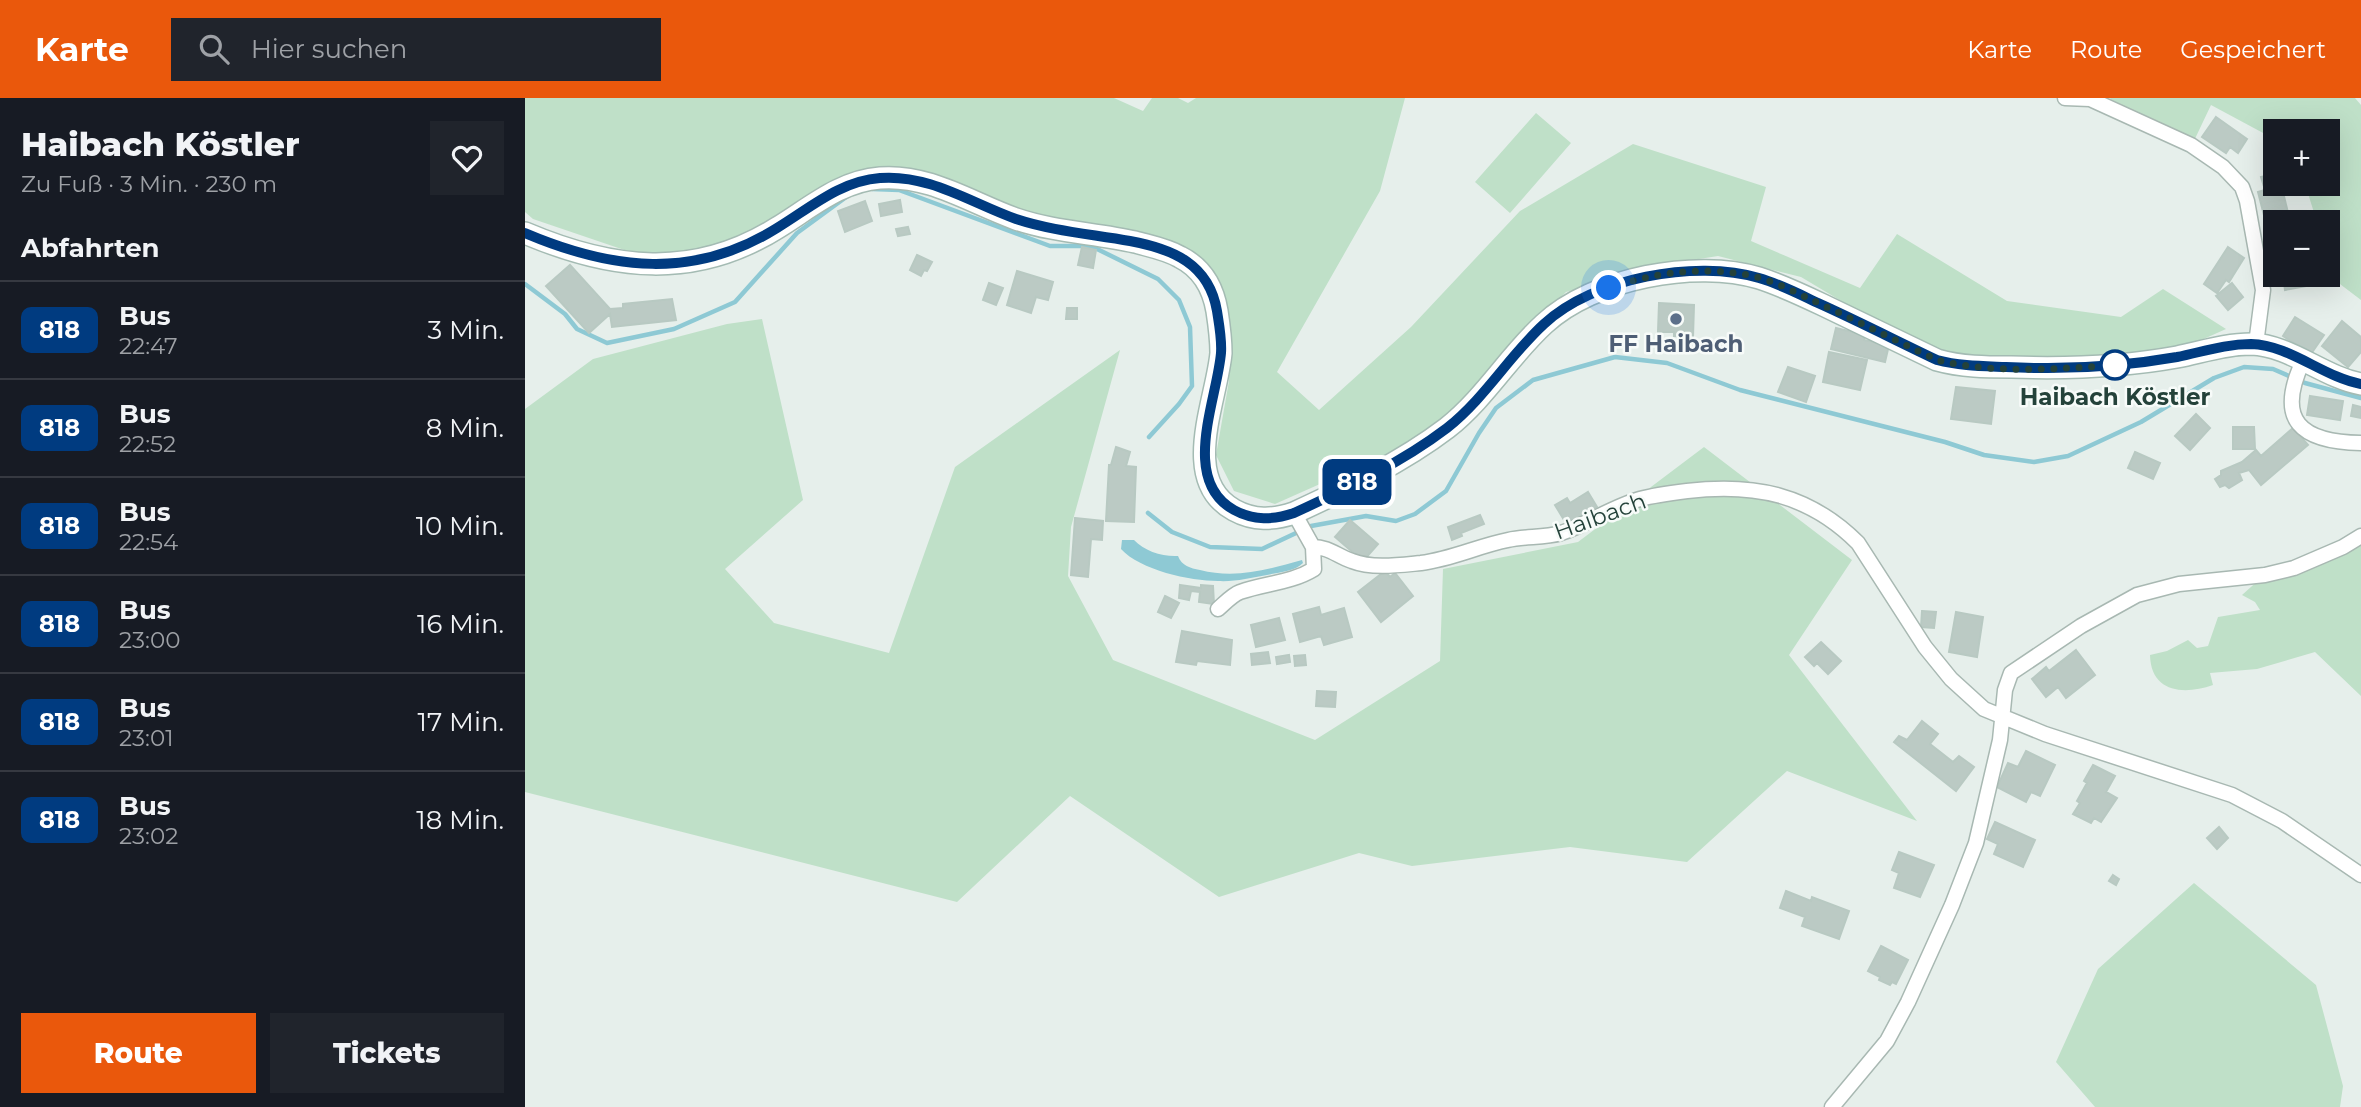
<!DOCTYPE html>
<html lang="de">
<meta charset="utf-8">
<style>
:root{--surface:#171b24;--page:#20242c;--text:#f1f3f6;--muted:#9ea1a6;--line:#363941;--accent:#ea580c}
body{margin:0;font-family:Montserrat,sans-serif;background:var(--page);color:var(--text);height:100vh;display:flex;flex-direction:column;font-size:26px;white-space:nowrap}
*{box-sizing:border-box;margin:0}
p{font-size:23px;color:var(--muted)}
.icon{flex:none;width:38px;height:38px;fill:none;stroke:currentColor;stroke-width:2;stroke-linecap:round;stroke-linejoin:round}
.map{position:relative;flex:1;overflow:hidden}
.side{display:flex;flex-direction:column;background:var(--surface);width:525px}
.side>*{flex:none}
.badge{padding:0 14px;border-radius:10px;font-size:24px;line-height:46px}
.buttons{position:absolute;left:1738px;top:21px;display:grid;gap:14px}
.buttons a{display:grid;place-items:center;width:77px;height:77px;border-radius:0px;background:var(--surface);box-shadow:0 7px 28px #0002;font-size:35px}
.you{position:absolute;width:35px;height:35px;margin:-18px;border:5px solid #fff;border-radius:50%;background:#1a73e8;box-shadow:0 0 0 10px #1a73e833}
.map>.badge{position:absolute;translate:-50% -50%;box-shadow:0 0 0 4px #fff}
h2{padding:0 21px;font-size:26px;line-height:63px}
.round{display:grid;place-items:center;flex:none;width:74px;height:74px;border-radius:0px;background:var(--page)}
.head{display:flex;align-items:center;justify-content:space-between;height:119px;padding:0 21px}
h1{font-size:33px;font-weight:800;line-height:52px}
.primary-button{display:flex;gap:14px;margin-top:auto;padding:14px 21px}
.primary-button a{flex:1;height:80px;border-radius:0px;background:var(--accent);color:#fff;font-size:28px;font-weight:800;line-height:80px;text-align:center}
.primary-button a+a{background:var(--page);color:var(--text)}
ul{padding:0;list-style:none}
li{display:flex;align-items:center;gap:21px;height:98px;padding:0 21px;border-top:2px solid var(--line)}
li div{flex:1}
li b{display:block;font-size:26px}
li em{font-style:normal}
li .badge{min-width:77px;font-weight:700;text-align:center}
header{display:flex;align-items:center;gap:42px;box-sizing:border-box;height:98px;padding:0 35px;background:var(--accent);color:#fff}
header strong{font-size:33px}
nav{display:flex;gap:38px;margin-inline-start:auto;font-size:24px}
.search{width:490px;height:63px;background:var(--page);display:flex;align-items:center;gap:18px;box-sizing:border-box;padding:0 24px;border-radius:0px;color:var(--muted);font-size:26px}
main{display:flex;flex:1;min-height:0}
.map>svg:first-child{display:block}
.green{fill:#bfe0c8}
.water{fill:#8ec9d4}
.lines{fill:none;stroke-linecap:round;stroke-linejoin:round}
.stream{stroke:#8ec9d4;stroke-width:4.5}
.building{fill:#bbcac4;stroke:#b8c9c2;stroke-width:2}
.street-casing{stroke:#a8b8b2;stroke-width:17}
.secondary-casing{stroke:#a4bbb3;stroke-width:24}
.street{stroke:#fff;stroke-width:14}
.secondary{stroke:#fff;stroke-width:21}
.line-casing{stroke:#fff;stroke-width:16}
.line{stroke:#003b80;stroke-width:10}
.walk{stroke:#24423a;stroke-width:7;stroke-dasharray:0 12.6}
.service-dot{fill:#5c6f8a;stroke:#f7fbf9;stroke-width:2.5}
.stop-dot{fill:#fff;stroke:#003b80;stroke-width:3.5}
.labels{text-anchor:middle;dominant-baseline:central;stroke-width:5;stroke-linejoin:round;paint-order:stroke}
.service-label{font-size:23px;font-weight:bold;fill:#4e5e75;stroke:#f7fbf9}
.stop-label{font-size:23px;font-weight:bold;fill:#24423a;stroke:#f7fbf9}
.street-label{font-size:23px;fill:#24423a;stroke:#f7fbf9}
</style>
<header>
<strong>Karte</strong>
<div class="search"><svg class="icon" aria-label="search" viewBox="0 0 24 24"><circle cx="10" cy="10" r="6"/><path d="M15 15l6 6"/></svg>Hier suchen</div>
<nav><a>Karte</a><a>Route</a><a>Gespeichert</a></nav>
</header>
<main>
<section class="side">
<div class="head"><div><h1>Haibach Köstler</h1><p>Zu Fuß · 3 Min. · 230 m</p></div><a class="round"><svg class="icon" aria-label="heart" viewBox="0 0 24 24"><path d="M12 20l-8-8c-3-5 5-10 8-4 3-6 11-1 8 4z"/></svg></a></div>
<h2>Abfahrten</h2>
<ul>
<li><span class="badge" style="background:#003b80;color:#fff">818</span><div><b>Bus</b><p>22:47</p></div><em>3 Min.</em></li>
<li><span class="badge" style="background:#003b80;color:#fff">818</span><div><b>Bus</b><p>22:52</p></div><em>8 Min.</em></li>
<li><span class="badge" style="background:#003b80;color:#fff">818</span><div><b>Bus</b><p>22:54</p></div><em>10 Min.</em></li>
<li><span class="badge" style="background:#003b80;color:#fff">818</span><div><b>Bus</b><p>23:00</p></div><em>16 Min.</em></li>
<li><span class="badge" style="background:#003b80;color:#fff">818</span><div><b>Bus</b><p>23:01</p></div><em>17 Min.</em></li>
<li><span class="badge" style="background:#003b80;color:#fff">818</span><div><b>Bus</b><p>23:02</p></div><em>18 Min.</em></li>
</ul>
<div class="primary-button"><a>Route</a><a>Tickets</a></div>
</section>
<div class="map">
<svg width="1836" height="1009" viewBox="0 0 1836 1009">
<rect width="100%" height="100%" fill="#e6efeb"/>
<path class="green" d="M 0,0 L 589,0 L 618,13 L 627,0 L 653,0 L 663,5 L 671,0 L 880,0 L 855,93 L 752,274 L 794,312 L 886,229 L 995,113 L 1108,46 L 1241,89 L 1226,143 L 1335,190 L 1372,136 L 1482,203 L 1596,219 L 1638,191 L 1701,231 L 1654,252 L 1579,263 L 1431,261 L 1380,241 L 1276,179 L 1193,158 L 1136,167 L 1041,194 L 989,247 L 927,317 L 858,358 L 750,406 L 709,393 L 691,357 L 704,283 L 701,219 L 686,173 L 540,129 L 370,71 L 263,114 L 196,149 L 155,157 L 114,157 L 8,121 L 0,114 Z
M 1585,0 L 1830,0 L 1836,7 L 1836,202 L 1811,183 L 1803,157 L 1802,124 L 1792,124 L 1780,86 L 1802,86 L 1802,33 L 1763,33 L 1762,31 L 1740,36 L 1686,7 L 1667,47 L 1589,6 Z
M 1011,15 L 1046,45 L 985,115 L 950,84 Z
M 237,221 L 278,402 L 200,471 L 249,525 L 364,555 L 430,369 L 595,252 L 546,429 L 543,478 L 588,562 L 790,642 L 915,563 L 918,471 L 1053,444 L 1179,349 L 1327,462 L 1264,557 L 1392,723 L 1262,673 L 1162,764 L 1045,749 L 887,768 L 834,755 L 694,799 L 545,698 L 432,804 L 0,694 L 0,311 L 68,261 L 202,226 Z
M 1836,435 L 1836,598 L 1790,554 L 1732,571 L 1685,575 L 1688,587 C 1659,597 1626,595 1625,557 L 1642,553 L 1663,542 L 1672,550 L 1683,548 L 1693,519 L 1735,512 L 1730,504 L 1717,497 L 1736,480 Z
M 1669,785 L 1791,887 L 1818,988 L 1815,1009 L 1570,1009 L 1531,964 L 1573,871 Z"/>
<path class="water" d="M 597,442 L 609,442 C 619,453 638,459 653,458 C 657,468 665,470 675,472 C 710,481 742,472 777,462 L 778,465 C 769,474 754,474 742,477 C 726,480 709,484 693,483 C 665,483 615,472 596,451 Z"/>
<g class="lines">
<path class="stream" d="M 347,91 L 374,92 L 525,148 L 566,148 L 633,181 L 654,202 L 665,229 L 667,288 L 654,306 L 624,339
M 0,186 L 40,216 L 52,231 L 82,245 L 149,231 L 210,204 L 272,135 L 324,97
M 623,415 L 647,434 L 685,449 L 737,451 L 786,428 L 841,418 L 871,423 L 890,416 L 921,393 L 954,335 L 971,310 L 1008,282 L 1090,259 L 1142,265 L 1215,292 L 1420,344 L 1459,357 L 1509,364 L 1543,358 L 1616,324 L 1689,280 L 1719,269 L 1748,271 L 1780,285 L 1836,300"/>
</g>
<path class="building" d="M 1691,19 L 1722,41 L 1713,55 L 1705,49 L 1701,55 L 1677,39 Z
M 1749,76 L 1750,86 L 1756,86 L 1765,123 L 1750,124 L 1750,131 L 1743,133 L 1733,94 L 1740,92 L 1736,79 Z
M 375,102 L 377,114 L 356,118 L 354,106 Z
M 340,103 L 347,123 L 320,134 L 313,113 Z
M 383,129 L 385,136 L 373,138 L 371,131 Z
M 1802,147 L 1809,183 L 1760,192 L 1758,177 L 1802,177 Z
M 557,149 L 571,152 L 568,170 L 553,167 Z
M 1703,149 L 1719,160 L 1704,184 L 1701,182 L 1692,195 L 1679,186 Z
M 392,157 L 407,164 L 402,173 L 399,172 L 396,178 L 385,172 Z
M 45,167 L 85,211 L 98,210 L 98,206 L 147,201 L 151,222 L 87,229 L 85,216 L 64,235 L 21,188 Z
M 492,173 L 528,184 L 523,202 L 511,199 L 506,215 L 482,207 Z
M 464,185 L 478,190 L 471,207 L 458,202 Z
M 1707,185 L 1718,199 L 1703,212 L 1691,198 Z
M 1134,205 L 1169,207 L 1168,239 L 1149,238 L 1149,234 L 1133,234 Z
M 542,210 L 552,210 L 552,221 L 541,221 Z
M 1770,219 L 1799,237 L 1786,256 L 1758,238 Z
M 1817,223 L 1836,239 L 1836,254 L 1823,269 L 1797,248 Z
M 1311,230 L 1340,237 L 1339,242 L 1364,247 L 1360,264 L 1306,251 Z
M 1304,254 L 1342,262 L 1335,292 L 1298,284 Z
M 1263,269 L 1290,278 L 1281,304 L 1253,294 Z
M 1431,289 L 1470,293 L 1466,326 L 1426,321 Z
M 1785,298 L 1818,303 L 1815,322 L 1782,317 Z
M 1828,307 L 1836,309 L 1836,320 L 1826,318 Z
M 1671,316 L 1685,330 L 1665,352 L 1650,338 Z
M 1708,329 L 1729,329 L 1730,351 L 1708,351 Z
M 1768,330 L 1783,347 L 1736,387 L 1724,372 L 1714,375 L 1717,382 L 1704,390 L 1700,387 L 1695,389 L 1690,381 L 1696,377 L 1696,373 L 1717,364 L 1731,352 L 1736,358 Z
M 591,349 L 605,354 L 601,368 L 611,369 L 609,424 L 581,423 L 584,367 L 586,367 Z
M 1610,354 L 1635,365 L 1628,381 L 1603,370 Z
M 1063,394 L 1072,409 L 1042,427 L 1030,407 L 1042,400 L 1045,405 Z
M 955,417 L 959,426 L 936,435 L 937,438 L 927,442 L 923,429 Z
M 550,420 L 578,423 L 577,442 L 566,441 L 563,479 L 546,477 Z
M 825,422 L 853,446 L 838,463 L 810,439 Z
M 860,473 L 865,479 L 870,475 L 888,498 L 856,524 L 833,494 Z
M 655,487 L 676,490 L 676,487 L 688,488 L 689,506 L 674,504 L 675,494 L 666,493 L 664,502 L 654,500 Z
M 640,498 L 654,505 L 646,520 L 633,514 Z
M 794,509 L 796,517 L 819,510 L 827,539 L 799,547 L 796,538 L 775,544 L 768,516 Z
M 1397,513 L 1411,514 L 1409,530 L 1396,529 Z
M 1431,514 L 1458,519 L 1452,559 L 1424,554 Z
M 754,520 L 760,542 L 731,549 L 726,527 Z
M 657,533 L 707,542 L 705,567 L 672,563 L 671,567 L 651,564 Z
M 1296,544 L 1316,563 L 1303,576 L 1292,565 L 1289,568 L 1280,559 Z
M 1551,552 L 1570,577 L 1541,600 L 1533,589 L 1521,599 L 1507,581 L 1521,569 L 1524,573 Z
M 743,554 L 745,565 L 727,567 L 726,556 Z
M 764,557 L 765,564 L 752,566 L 751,559 Z
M 780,557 L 781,567 L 770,568 L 769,558 Z
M 792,593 L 811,594 L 810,609 L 791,608 Z
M 1397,623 L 1413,636 L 1405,646 L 1428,664 L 1434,658 L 1449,669 L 1431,693 L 1369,644 L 1374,638 L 1382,642 Z
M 1501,653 L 1530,667 L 1515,698 L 1506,694 L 1501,704 L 1472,689 L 1483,665 L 1493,669 Z
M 1568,667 L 1590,678 L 1581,694 L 1592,700 L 1576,724 L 1569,720 L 1566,725 L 1548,716 L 1555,705 L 1552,703 L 1562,685 L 1559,683 Z
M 1470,724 L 1510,742 L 1498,769 L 1469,756 L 1473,746 L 1462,741 Z
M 1694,729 L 1703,740 L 1692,751 L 1682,740 Z
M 1374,754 L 1409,767 L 1395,799 L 1369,790 L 1374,775 L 1367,772 Z
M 1588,777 L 1594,781 L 1591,787 L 1584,783 Z
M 1261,793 L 1286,803 L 1287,799 L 1324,813 L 1314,841 L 1277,828 L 1280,819 L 1255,810 Z
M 1356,848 L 1383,862 L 1371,886 L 1367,884 L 1365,887 L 1354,882 L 1355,879 L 1343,873 Z"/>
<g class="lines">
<defs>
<path id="street" d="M 1540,0 L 1565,1 L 1666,47 L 1698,69 L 1717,89 L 1722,103 L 1738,192 L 1731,246
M 1778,263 C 1750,323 1776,344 1836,345
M 769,415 L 788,449 C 804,449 812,458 827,463 C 847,471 875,467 896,465 C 927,461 953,448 983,442 C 1001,438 1019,440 1036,435 C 1063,426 1087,409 1115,401 C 1130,397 1146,395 1162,393 C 1229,385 1284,396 1333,445 L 1400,549 L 1426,581 L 1459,611 L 1520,636 L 1707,697 L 1757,723 L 1836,777
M 693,511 C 700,505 707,497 715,494 C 741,485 766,485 789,471 L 788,449
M 1307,1009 L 1362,943 L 1383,904 L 1427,807 L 1451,745 L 1475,642 L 1480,592 L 1486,575 L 1556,528 L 1612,497 L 1654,486 L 1740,477 L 1769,470 L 1818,449 L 1836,438"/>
<path id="secondary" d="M 0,135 C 87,172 169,182 252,130 C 285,110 315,83 355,80 C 404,76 446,105 491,121 C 529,134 570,135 610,144 C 624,148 641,151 655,159 C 677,170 688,189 692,213 C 694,226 696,241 696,255 C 692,302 654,382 709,412 C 729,423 748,422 769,415 C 821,391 876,365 922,330 C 960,300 984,258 1019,226 C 1068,180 1171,161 1234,180 C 1256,187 1277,197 1298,207 C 1336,225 1374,244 1412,262 C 1437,269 1461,269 1486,269 C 1542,271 1597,269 1652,259 C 1677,254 1700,246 1726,246 C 1765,247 1798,279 1836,286"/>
</defs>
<use href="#street" class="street-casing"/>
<use href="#secondary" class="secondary-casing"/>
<use href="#street" class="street"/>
<use href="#secondary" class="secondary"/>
</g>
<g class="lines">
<defs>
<path id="line" d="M 0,135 C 87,172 169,182 252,130 C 285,110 315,83 355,80 C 404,76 446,105 491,121 C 527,133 566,136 605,143 C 648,151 684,166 692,213 C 694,226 697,241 696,255 C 692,302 655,382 709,412 C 729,423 748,422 769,415 C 821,391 876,365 922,330 C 960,300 984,258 1019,226 C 1068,180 1171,161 1234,180 C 1255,186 1274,196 1293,205 C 1333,223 1372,243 1412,262 C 1435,268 1457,268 1481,269 C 1538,272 1595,269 1652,259 C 1677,254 1700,246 1726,246 C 1765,247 1798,279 1836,286"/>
</defs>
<use href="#line" class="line-casing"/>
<use href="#line" class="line"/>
<path class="walk" d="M 1084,190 C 1131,174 1183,167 1232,179 C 1253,185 1272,195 1291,204 C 1332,223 1372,243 1412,262 C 1466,276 1534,271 1590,267"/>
</g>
<circle class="service-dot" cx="1151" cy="221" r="7"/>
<circle class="stop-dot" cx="1590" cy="267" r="14"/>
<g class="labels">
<g class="service-label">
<text x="1151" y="246">FF Haibach</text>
</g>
<g class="stop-label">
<text x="1590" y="299">Haibach Köstler</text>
</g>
<g class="street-label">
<text transform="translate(1075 418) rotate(-20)">Haibach</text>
</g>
</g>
</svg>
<div class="buttons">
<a>+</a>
<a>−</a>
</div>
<div class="you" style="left:1084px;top:190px"></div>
<b class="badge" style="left:832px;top:384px;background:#003b80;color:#fff">818</b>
</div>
</main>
